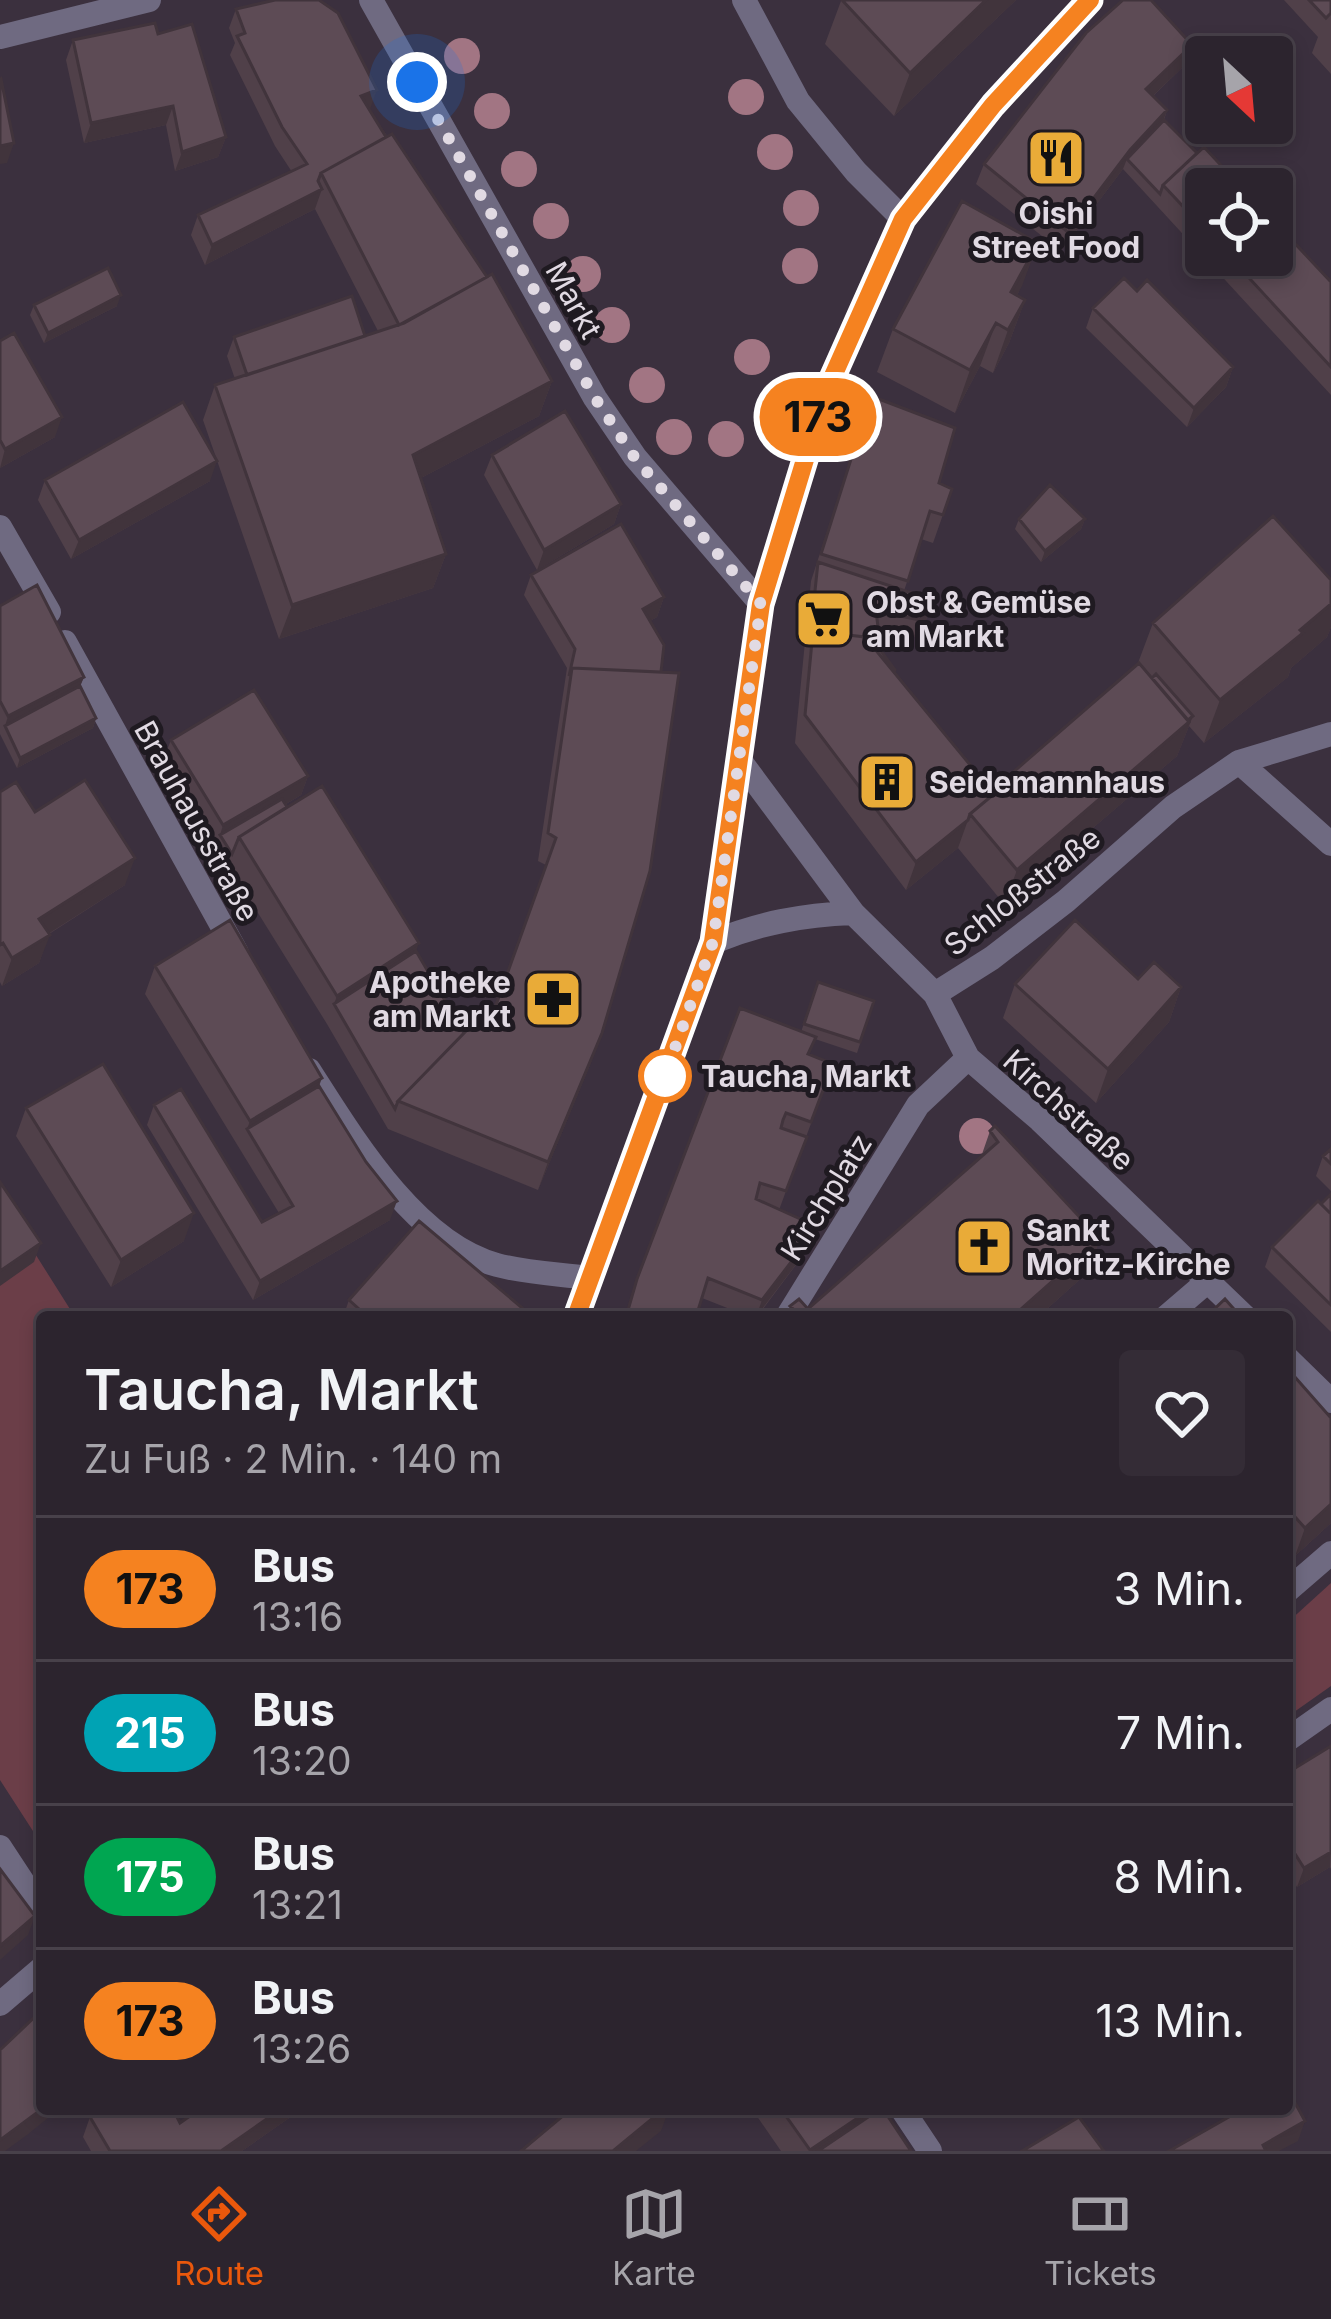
<!DOCTYPE html>
<html lang="de">
<meta charset="utf-8">
<style>
:root{--surface:#2c242e;--page:#342c36;--text:#f1f3f6;--muted:#a6a4aa;--line:#48414a;--accent:#ea580c}
body{margin:0;font-family:Inter,sans-serif;background:var(--page);color:var(--text);height:100vh;display:flex;flex-direction:column;font-size:45px;white-space:nowrap}
*{box-sizing:border-box;margin:0}
p{font-size:39px;color:var(--muted)}
.icon{flex:none;width:66px;height:66px;fill:none;stroke:currentColor;stroke-width:2;stroke-linecap:round;stroke-linejoin:round}
.map{position:relative;flex:1;overflow:hidden}
.sheet{position:absolute;left:36px;top:1311px;width:1257px;height:804px;display:flex;flex-direction:column;background:var(--surface);border-radius:12px;box-shadow:0 6px 18px #0003,0 0 0 3px var(--line)}
.sheet>*{flex:none}
.badge{padding:0 24px;border-radius:39px;font-size:42px;line-height:78px}
.needle{width:78px;rotate:154deg}
.buttons{position:absolute;left:1185px;top:36px;display:grid;gap:24px}
.buttons a{display:grid;place-items:center;width:108px;height:108px;border-radius:12px;background:var(--surface);box-shadow:0 6px 18px #0003,0 0 0 3px var(--line);font-size:60px}
.you{position:absolute;width:60px;height:60px;margin:-30px;border:9px solid #fff;border-radius:50%;background:#1a73e8;box-shadow:0 0 0 18px #1a73e833}
.map>.badge{position:absolute;translate:-50% -50%;box-shadow:0 0 0 6px #fff}
.round{display:grid;place-items:center;flex:none;width:126px;height:126px;border-radius:12px;background:var(--page)}
.summary{display:flex;align-items:center;justify-content:space-between;height:204px;padding:0 48px}
h1{font-size:57px;font-weight:600;line-height:90px}
ul{padding:0;list-style:none}
li{display:flex;align-items:center;gap:36px;height:144px;padding:0 48px;border-top:3px solid var(--line)}
li div{flex:1}
li b{display:block;font-size:45px}
li em{font-style:normal}
li .badge{min-width:132px;font-weight:700;text-align:center}
.tab-bar{display:flex;justify-content:space-around;align-items:center;height:168px;border-top:3px solid var(--line);background:var(--surface);font-size:33px;color:var(--muted)}
.tab-bar a{display:grid;justify-items:center;gap:6px}
.tab-bar .active{color:var(--accent)}
.map>svg:first-child{display:block}
.green{fill:#6b3e48}
.lines{fill:none;stroke-linecap:round;stroke-linejoin:round}
.street{stroke:#6f6a81;stroke-width:24}
.tree{fill:#a27583}
.wall{fill:#504049}
.shaded-wall{fill:#41343c}
.building{fill:#5d4b55;stroke:#41343c;stroke-width:3}
.line-casing{stroke:#fff;stroke-width:27}
.line{stroke:#f58220;stroke-width:18}
.walk{stroke:#e1dae3;stroke-width:12;stroke-dasharray:0 21.6}
.stop-dot{fill:#fff;stroke:#f58220;stroke-width:6}
.labels{text-anchor:middle;dominant-baseline:central;stroke-width:10;stroke-linejoin:round;paint-order:stroke}
.poi-label{font-size:30px;font-weight:bold;fill:#e1dae3;stroke:#1f1a21;text-anchor:start}
.street-label{font-size:30px;fill:#e1dae3;stroke:#1f1a21}
.stop-label{font-size:30px;font-weight:bold;fill:#e1dae3;stroke:#1f1a21;text-anchor:start}
</style>
<div class="map">
<svg width="1331" height="2151" viewBox="0 0 1331 2151">
<rect width="100%" height="100%" fill="#3b303e"/>
<path class="green" d="M 0,1198 L 75,1317 L 42,1317 L 42,1845 L 0,1780 Z
M 1331,1583 L 1331,1686 L 1287,1717 L 1287,1623 Z"/>
<g class="lines">
<path class="street" d="M 371,0 L 595,398 L 635,457 L 761,604
M 744,0 L 798,101 L 856,172 L 903,219
M 0,37 L 149,0
M 0,527 L 49,612
M 65,642 L 237,953
M 741,762 L 853,913 L 935,994 L 968,1058 L 1040,1120 L 1245,1317
M 1239,762 L 1331,844
M 713,942 C 760,923 802,915 853,913
M 935,994 L 992,958 L 1066,901 L 1173,807 L 1239,762 L 1331,734
M 309,1070 C 352,1137 415,1243 497,1265 C 526,1273 559,1274 588,1278
M 576,1317 L 713,942 L 761,604 L 825,394 L 903,219 L 993,105 L 1091,0
M 787,1317 L 918,1105 L 968,1058
M 1166,1317 L 1208,1281
M 1287,1358 L 1331,1401
M 1287,1591 L 1331,1553
M 1287,1740 L 1331,1709
M 0,1847 L 42,1911
M 0,2004 L 42,1968
M 902,2109 L 930,2151"/>
</g>
<g class="tree">
<circle cx="462" cy="56" r="18"/>
<circle cx="746" cy="97" r="18"/>
<circle cx="492" cy="111" r="18"/>
<circle cx="775" cy="152" r="18"/>
<circle cx="519" cy="169" r="18"/>
<circle cx="801" cy="208" r="18"/>
<circle cx="551" cy="221" r="18"/>
<circle cx="800" cy="266" r="18"/>
<circle cx="583" cy="274" r="18"/>
<circle cx="612" cy="325" r="18"/>
<circle cx="752" cy="357" r="18"/>
<circle cx="647" cy="385" r="18"/>
<circle cx="674" cy="437" r="18"/>
<circle cx="726" cy="439" r="18"/>
<circle cx="977" cy="1136" r="18"/>
</g>
<path class="wall" d="M 1016,0 L 894,116 L 825,44 L 841,1 Z
M 1284,0 L 1331,0 L 1331,74 L 1312,53 L 1318,37 Z
M 236,9 L 369,109 L 552,381 L 539,416 L 421,478 L 446,554 L 433,588 L 279,639 L 203,420 L 215,385 L 235,379 L 227,356 L 234,337 L 365,336 L 378,331 L 315,209 L 205,265 L 191,235 L 198,215 L 292,172 L 275,146 L 230,55 L 235,43 L 229,28 Z
M 158,34 L 226,137 L 218,157 L 175,171 L 166,125 L 84,143 L 66,60 L 73,40 Z
M 1185,65 L 1153,96 L 1167,110 L 1164,120 L 1206,189 L 1206,255 L 1272,255 L 1331,282 L 1331,395 L 1123,169 L 1061,251 L 976,184 L 984,164 Z
M 1038,243 L 1017,296 L 1025,300 L 1009,343 L 993,373 L 980,366 L 955,413 L 877,372 L 893,329 Z
M 1137,291 L 1233,367 L 1226,387 L 1187,427 L 1086,328 L 1093,308 Z
M 34,305 L 117,306 L 44,343 L 30,315 Z
M 0,341 L 55,437 L 0,468 Z
M 871,396 L 939,483 L 952,489 L 933,543 L 921,539 L 904,591 L 933,600 L 926,620 L 913,639 L 879,632 L 881,651 L 895,672 L 993,793 L 996,787 L 1138,663 L 1153,623 L 1331,580 L 1331,627 L 1327,637 L 1291,668 L 1288,677 L 1204,743 L 1189,726 L 1177,756 L 1004,904 L 958,848 L 906,890 L 795,743 L 811,581 Z
M 492,455 L 621,504 L 614,524 L 537,570 L 484,475 Z
M 45,480 L 210,481 L 71,559 L 38,500 Z
M 1019,519 L 1085,519 L 1081,529 L 1041,562 L 1015,529 Z
M 531,575 L 664,597 L 657,617 L 650,621 L 592,1060 L 538,1190 L 388,1129 L 327,1024 L 163,760 L 171,740 L 308,776 L 301,795 L 286,804 L 416,951 L 464,1033 L 487,1030 L 546,865 L 538,861 L 567,668 L 524,595 Z
M 0,606 L 84,677 L 80,686 L 96,718 L 93,728 L 17,768 L 0,734 Z
M 0,792 L 35,812 L 125,885 L 49,934 L 39,963 L 2,986 L 0,982 Z
M 155,966 L 319,1086 L 390,1220 L 253,1300 L 147,1125 L 154,1105 L 262,1222 L 279,1213 L 145,994 Z
M 1138,979 L 1181,987 L 1169,1022 L 1096,1103 L 1003,1018 L 1015,984 Z
M 818,982 L 874,1001 L 857,1053 L 815,1039 L 809,1054 L 833,1064 L 779,1210 L 810,1246 L 757,1317 L 750,1317 L 702,1298 L 696,1317 L 625,1317 L 637,1279 L 801,1032 Z
M 26,1108 L 184,1241 L 111,1287 L 16,1136 Z
M 990,1131 L 1100,1239 L 1087,1273 L 1038,1317 L 787,1317 L 790,1306 L 808,1309 L 981,1157 Z
M 1331,1149 L 1331,1191 L 1316,1176 L 1323,1156 Z
M 1331,1194 L 1331,1332 L 1265,1267 L 1272,1247 Z
M 349,1300 L 533,1317 L 343,1317 Z
M 1287,1368 L 1331,1418 L 1331,1523 L 1295,1556 L 1287,1547 Z
M 1331,1746 L 1331,1869 L 1330,1867 L 1297,1887 L 1287,1871 L 1287,1773 Z
M 302,2109 L 242,2151 L 91,2151 L 83,2137 L 90,2117 L 180,2123 Z
M 752,2109 L 882,2109 L 911,2151 L 781,2151 Z"/>
<path class="shaded-wall" d="M 986,0 L 1016,0 L 894,116 L 910,73 Z
M 1192,45 L 1185,65 L 1139,109 L 1146,89 Z
M 377,90 L 370,109 L 361,96 Z
M 173,106 L 166,125 L 84,143 L 91,123 Z
M 1167,110 L 1160,130 L 1127,159 L 1123,169 L 1061,251 L 1068,232 L 1130,150 Z
M 226,137 L 218,157 L 175,171 L 182,152 Z
M 14,143 L 7,163 L 0,164 L 0,146 Z
M 322,189 L 315,209 L 205,265 L 212,245 Z
M 1038,243 L 1022,286 L 1000,326 L 1011,292 Z
M 121,295 L 117,306 L 44,343 L 48,333 Z
M 1025,300 L 1009,343 L 993,373 L 1008,330 Z
M 996,323 L 980,366 L 955,413 L 970,370 Z
M 1233,367 L 1226,387 L 1187,427 L 1194,408 Z
M 552,381 L 539,416 L 400,489 L 413,455 Z
M 62,417 L 55,437 L 0,468 L 5,449 Z
M 217,461 L 210,481 L 71,559 L 79,540 Z
M 621,504 L 614,524 L 537,570 L 544,550 Z
M 1085,519 L 1081,529 L 1041,562 L 1045,551 Z
M 446,554 L 433,588 L 279,639 L 292,605 Z
M 664,597 L 657,617 L 636,629 L 643,609 Z
M 933,600 L 926,620 L 913,639 L 920,620 Z
M 1331,604 L 1331,627 L 1327,637 L 1291,668 L 1288,677 L 1204,743 L 1220,700 Z
M 84,677 L 76,696 L 5,726 L 8,716 Z
M 1193,716 L 1177,756 L 1004,904 L 1017,870 Z
M 96,718 L 93,728 L 17,768 L 20,758 Z
M 308,776 L 301,795 L 223,841 L 220,835 L 223,825 Z
M 968,820 L 958,848 L 906,890 L 916,862 Z
M 135,858 L 125,885 L 29,946 L 39,919 Z
M 50,935 L 39,963 L 2,986 L 12,958 Z
M 419,943 L 409,971 L 334,1004 L 337,996 Z
M 1181,987 L 1169,1022 L 1096,1103 L 1108,1069 Z
M 602,1033 L 592,1060 L 538,1190 L 548,1162 Z
M 322,1078 L 312,1105 L 247,1129 L 250,1121 Z
M 397,1201 L 390,1220 L 253,1300 L 260,1281 Z
M 194,1213 L 184,1241 L 111,1287 L 121,1260 Z
M 818,1227 L 810,1246 L 756,1317 L 762,1300 Z
M 1100,1239 L 1087,1273 L 1038,1317 L 1012,1317 Z
M 41,1243 L 34,1262 L 0,1286 L 0,1271 Z
M 1331,1504 L 1331,1523 L 1295,1556 L 1305,1528 Z
M 1331,1852 L 1330,1867 L 1297,1887 L 1304,1868 Z
M 35,1916 L 28,1935 L 0,1960 L 0,1946 Z
M 42,2109 L 59,2109 L 27,2135 L 5,2151 L 0,2151 L 0,2140 Z
M 281,2109 L 302,2109 L 242,2151 L 221,2151 Z
M 664,2109 L 669,2109 L 661,2131 L 636,2151 L 613,2151 Z
M 871,2109 L 881,2109 L 839,2151 L 810,2151 Z
M 1305,2121 L 1298,2141 L 1279,2151 L 1260,2151 L 1263,2145 Z"/>
<path class="building" d="M 275,0 L 319,0 L 338,13 L 377,90 L 361,96 L 386,137 L 321,173 L 318,181 L 322,189 L 212,245 L 198,215 L 307,164 L 282,127 L 237,36 L 245,33 L 236,9 Z
M 842,0 L 986,0 L 910,73 Z
M 1123,0 L 1151,0 L 1192,45 L 1146,89 L 1167,110 L 1130,150 L 1068,232 L 984,164 L 1086,33 Z
M 1309,0 L 1331,0 L 1331,13 L 1326,18 Z
M 155,23 L 158,34 L 192,24 L 226,137 L 182,152 L 173,106 L 91,123 L 73,40 Z
M 1,79 L 14,143 L 0,146 L 0,80 Z
M 1164,120 L 1197,153 L 1163,185 L 1160,194 L 1127,159 Z
M 392,134 L 487,277 L 399,325 L 321,173 Z
M 1204,147 L 1243,189 L 1206,189 L 1206,231 L 1163,185 Z
M 962,201 L 1038,243 L 1011,292 L 1025,300 L 1008,330 L 996,323 L 970,370 L 893,329 Z
M 1272,219 L 1331,282 L 1331,367 L 1228,255 L 1272,255 Z
M 108,268 L 121,295 L 48,333 L 34,305 Z
M 492,274 L 552,381 L 413,455 L 446,554 L 292,605 L 215,385 L 404,323 Z
M 1124,278 L 1137,291 L 1147,280 L 1233,367 L 1194,408 L 1093,308 Z
M 352,296 L 365,336 L 247,375 L 234,337 Z
M 14,333 L 62,417 L 5,449 L 0,440 L 0,341 Z
M 871,396 L 955,428 L 939,483 L 952,489 L 943,515 L 930,511 L 908,581 L 821,554 Z
M 183,402 L 217,461 L 79,540 L 45,480 Z
M 565,411 L 621,504 L 544,550 L 492,455 Z
M 1050,485 L 1085,519 L 1045,551 L 1019,519 Z
M 1273,516 L 1331,580 L 1331,604 L 1300,630 L 1303,633 L 1220,700 L 1153,623 Z
M 621,524 L 664,597 L 643,609 L 664,645 L 661,672 L 572,668 L 569,676 L 575,649 L 531,575 Z
M 818,562 L 933,600 L 920,620 L 876,611 L 881,651 L 895,670 L 894,672 L 865,637 L 813,631 L 810,639 Z
M 37,585 L 84,677 L 8,716 L 0,701 L 0,606 Z
M 813,631 L 865,637 L 994,794 L 970,814 L 968,820 L 916,862 L 805,715 Z
M 1139,663 L 1189,722 L 1017,870 L 970,814 L 999,790 L 996,787 Z
M 572,668 L 679,673 L 650,871 L 602,1033 L 548,1162 L 398,1101 L 469,1028 L 487,1030 L 556,838 L 548,833 Z
M 1156,674 L 1193,716 L 1188,720 L 1152,678 Z
M 80,686 L 96,718 L 20,758 L 5,726 Z
M 254,690 L 308,776 L 223,825 L 171,740 Z
M 85,780 L 135,858 L 39,919 L 50,935 L 12,958 L 3,943 L 0,945 L 0,792 L 16,782 L 35,812 Z
M 322,786 L 419,943 L 337,996 L 239,837 Z
M 282,799 L 287,807 L 239,837 L 232,854 L 220,835 Z
M 230,920 L 322,1078 L 250,1121 L 155,966 Z
M 1075,920 L 1138,979 L 1154,962 L 1181,987 L 1108,1069 L 1015,984 Z
M 416,951 L 464,1033 L 398,1101 L 395,1109 L 334,1004 Z
M 818,982 L 874,1001 L 860,1042 L 804,1024 Z
M 740,1008 L 816,1037 L 808,1054 L 833,1064 L 811,1122 L 786,1113 L 783,1120 L 781,1128 L 807,1137 L 786,1191 L 760,1183 L 756,1199 L 818,1227 L 762,1300 L 708,1278 L 696,1317 L 626,1317 L 637,1279 Z
M 103,1064 L 194,1213 L 121,1260 L 26,1108 Z
M 319,1086 L 366,1162 L 397,1201 L 260,1281 L 154,1105 L 181,1089 L 262,1222 L 293,1206 L 247,1129 Z
M 995,1126 L 1100,1239 L 1012,1317 L 802,1317 L 790,1306 L 799,1299 L 808,1309 L 998,1142 L 990,1131 Z
M 1331,1149 L 1331,1164 L 1323,1156 Z
M 0,1182 L 41,1243 L 0,1271 Z
M 1331,1194 L 1331,1214 L 1321,1204 Z
M 1318,1201 L 1331,1214 L 1331,1305 L 1272,1247 Z
M 419,1221 L 533,1317 L 368,1317 L 349,1300 Z
M 1225,1299 L 1241,1317 L 1206,1317 Z
M 1287,1368 L 1331,1418 L 1331,1504 L 1305,1528 L 1287,1508 Z
M 1331,1746 L 1331,1852 L 1304,1868 L 1290,1846 L 1287,1847 L 1287,1773 Z
M 0,1869 L 35,1916 L 0,1946 Z
M 42,2010 L 42,2109 L 0,2140 L 0,2050 Z
M 1287,2088 L 1305,2121 L 1263,2145 L 1266,2151 L 1169,2151 L 1243,2109 L 1287,2109 Z
M 100,2109 L 173,2109 L 180,2123 L 200,2109 L 281,2109 L 221,2151 L 110,2151 L 90,2117 Z
M 571,2109 L 664,2109 L 613,2151 L 521,2151 Z
M 781,2109 L 871,2109 L 810,2150 Z
M 880,2109 L 883,2109 L 911,2151 L 818,2151 Z
M 1079,2117 L 1104,2151 L 1022,2151 Z"/>
<g class="lines">
<defs>
<path id="line" d="M 576,1317 L 713,942 L 761,604 L 825,394 L 903,219 L 993,105 L 1090,0"/>
</defs>
<use href="#line" class="line-casing"/>
<use href="#line" class="line"/>
<path class="walk" d="M 417,82 L 595,398 L 635,458 L 761,604 L 713,942 L 665,1076"/>
</g>
<defs>
<symbol id="restaurant-square" viewBox="-11 -11 22 22"><rect x="-9" y="-9" width="18" height="18" rx="4" fill="#e9ab38" stroke="#1f1a21"/><path d="M-5-6h1v4h1v-4h1v4h1v-4h1v5L-1.5 .5V6h-2V.5L-5-1ZM5-6V6H3V1.5H1.5Q1.5-4 5-6Z" fill="#111"/></symbol>
<symbol id="supermarket-square" viewBox="-11 -11 22 22"><rect x="-9" y="-9" width="18" height="18" rx="4" fill="#e9ab38" stroke="#1f1a21"/><path d="M-6-5.5h2.5l.6 2H6L4.5 2H-2.5L-4.4-4H-6ZM-1.5 3.2a1.3 1.3 0 1 0 .1 0ZM3 3.2a1.3 1.3 0 1 0 .1 0Z" fill="#111"/></symbol>
<symbol id="building-square" viewBox="-11 -11 22 22"><rect x="-9" y="-9" width="18" height="18" rx="4" fill="#e9ab38" stroke="#1f1a21"/><path d="M-4-6H4V6H1V3H-1V6H-4ZM-2.5-4.3h1.7v1.8h-1.7ZM.8-4.3h1.7v1.8H.8ZM-2.5-1h1.7V.8h-1.7ZM.8-1h1.7V.8H.8Z" fill="#111"/></symbol>
<symbol id="pharmacy-square" viewBox="-11 -11 22 22"><rect x="-9" y="-9" width="18" height="18" rx="4" fill="#e9ab38" stroke="#1f1a21"/><path d="M-2-6h4v4h4v4h-4v4h-4v-4h-4v-4h4Z" fill="#111"/></symbol>
<symbol id="church-square" viewBox="-11 -11 22 22"><rect x="-9" y="-9" width="18" height="18" rx="4" fill="#e9ab38" stroke="#1f1a21"/><path d="M-1.2-6h2.4v3.5h3.3v2.4h-3.3V6h-2.4V-.1h-3.3v-2.4h3.3Z" fill="#111"/></symbol>
</defs>
<g fill-rule="evenodd">
<use href="#restaurant-square" x="1023" y="125" width="66" height="66"/>
<use href="#supermarket-square" x="791" y="586" width="66" height="66"/>
<use href="#building-square" x="854" y="749" width="66" height="66"/>
<use href="#pharmacy-square" x="520" y="966" width="66" height="66"/>
<use href="#church-square" x="951" y="1214" width="66" height="66"/>
</g>
<circle class="stop-dot" cx="665" cy="1076" r="24"/>
<g class="labels">
<g class="poi-label">
<text x="1056" y="213" text-anchor="middle">Oishi<tspan x="1056" dy="34">Street Food</tspan></text>
<text x="866" y="602">Obst &amp; Gemüse<tspan x="866" dy="34">am Markt</tspan></text>
<text x="929" y="782">Seidemannhaus</text>
<text x="511" y="982" text-anchor="end">Apotheke<tspan x="511" dy="34">am Markt</tspan></text>
<text x="1026" y="1230">Sankt<tspan x="1026" dy="34">Moritz-Kirche</tspan></text>
</g>
<g class="street-label">
<text transform="translate(574 300) rotate(61)">Markt</text>
<text transform="translate(197 821) rotate(61)">Brauhausstraße</text>
<text transform="translate(1022 891) rotate(-38)">Schloßstraße</text>
<text transform="translate(1069 1110) rotate(42)">Kirchstraße</text>
<text transform="translate(826 1197) rotate(-58)">Kirchplatz</text>
</g>
<g class="stop-label">
<text x="701" y="1076">Taucha, Markt</text>
</g>
</g>
</svg>
<div class="buttons">
<a><svg class="needle" viewBox="-14 -14 28 28"><path d="M0-13l5 13h-10z" fill="#e53935"/><path d="M0 13l5-13h-10z" fill="#a6a4aa"/></svg></a>
<a><svg class="icon" aria-label="locate" viewBox="0 0 24 24"><circle cx="12" cy="12" r="6"/><path d="M12 2v4M12 18v4M2 12h4M18 12h4"/></svg></a>
</div>
<div class="you" style="left:417px;top:82px"></div>
<b class="badge" style="left:818px;top:417px;background:#f58220;color:#111">173</b>
<section class="sheet">
<div class="summary"><div><h1>Taucha, Markt</h1><p>Zu Fuß · 2 Min. · 140 m</p></div><a class="round"><svg class="icon" aria-label="heart" viewBox="0 0 24 24"><path d="M12 20l-8-8c-3-5 5-10 8-4 3-6 11-1 8 4z"/></svg></a></div>
<ul>
<li><span class="badge" style="background:#f58220;color:#111">173</span><div><b>Bus</b><p>13:16</p></div><em>3 Min.</em></li>
<li><span class="badge" style="background:#00a3b4;color:#fff">215</span><div><b>Bus</b><p>13:20</p></div><em>7 Min.</em></li>
<li><span class="badge" style="background:#00a651;color:#fff">175</span><div><b>Bus</b><p>13:21</p></div><em>8 Min.</em></li>
<li><span class="badge" style="background:#f58220;color:#111">173</span><div><b>Bus</b><p>13:26</p></div><em>13 Min.</em></li>
</ul>
</section>
</div>
<nav class="tab-bar">
<a class="active"><svg class="icon" aria-label="directions" viewBox="0 0 24 24"><path d="M12 3l9 9-9 9-9-9zM9 14v-3h6M13 9l2 2-2 2"/></svg>Route</a>
<a><svg class="icon" aria-label="map" viewBox="0 0 24 24"><path d="M3 6l6-2 6 2 6-2v14l-6 2-6-2-6 2zM9 4v14M15 6v14"/></svg>Karte</a>
<a><svg class="icon" aria-label="tickets" viewBox="0 0 24 24"><path d="M3 7h18v10H3zM15 7v10"/></svg>Tickets</a>
</nav>
